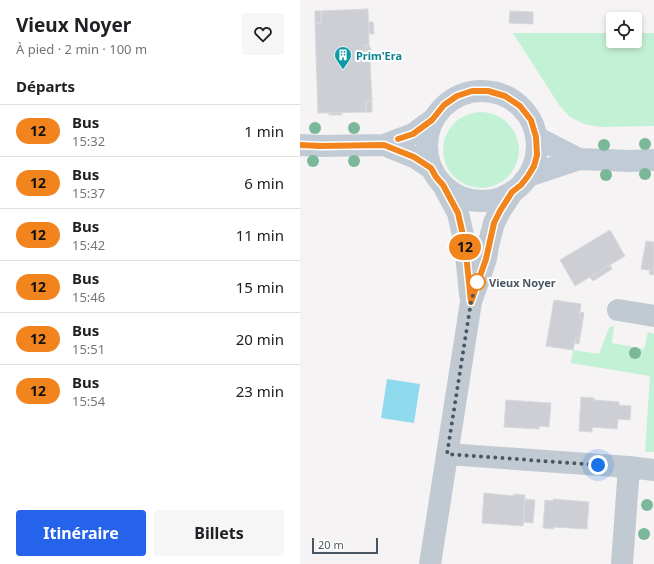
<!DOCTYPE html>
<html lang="fr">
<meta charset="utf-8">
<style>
:root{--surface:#fff;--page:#f6f6f6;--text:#202124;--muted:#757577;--line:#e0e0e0;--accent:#2563eb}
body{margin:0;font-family:"Noto Sans",sans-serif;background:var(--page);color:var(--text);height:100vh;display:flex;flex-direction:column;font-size:15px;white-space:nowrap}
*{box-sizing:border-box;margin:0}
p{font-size:13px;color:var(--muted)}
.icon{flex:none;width:22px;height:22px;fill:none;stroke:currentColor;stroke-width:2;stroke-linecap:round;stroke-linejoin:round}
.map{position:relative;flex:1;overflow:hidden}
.sheet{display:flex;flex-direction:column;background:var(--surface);width:300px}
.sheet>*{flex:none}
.badge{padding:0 8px;border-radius:13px;font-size:14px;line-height:26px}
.controls{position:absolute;left:306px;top:12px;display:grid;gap:8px}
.controls a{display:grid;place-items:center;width:36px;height:36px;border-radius:4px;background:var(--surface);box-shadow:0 2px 6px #0003;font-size:20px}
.scale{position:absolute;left:12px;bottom:10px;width:66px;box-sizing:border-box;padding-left:4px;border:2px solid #4a5661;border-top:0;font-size:11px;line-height:14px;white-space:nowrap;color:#4a5661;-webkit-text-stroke:3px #fff;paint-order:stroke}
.you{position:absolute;width:20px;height:20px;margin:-10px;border:3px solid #fff;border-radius:50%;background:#1a73e8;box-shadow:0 0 0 6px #1a73e833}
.map>.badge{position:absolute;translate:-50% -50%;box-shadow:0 0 0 2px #fff}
h2{padding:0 16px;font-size:15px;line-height:36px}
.round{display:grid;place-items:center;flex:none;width:42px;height:42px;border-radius:4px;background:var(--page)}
.overview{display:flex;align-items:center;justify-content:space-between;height:68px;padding:0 16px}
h1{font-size:19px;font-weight:700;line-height:30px}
.button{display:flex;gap:8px;margin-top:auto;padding:8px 16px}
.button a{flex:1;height:46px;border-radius:4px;background:var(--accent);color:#fff;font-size:16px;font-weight:700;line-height:46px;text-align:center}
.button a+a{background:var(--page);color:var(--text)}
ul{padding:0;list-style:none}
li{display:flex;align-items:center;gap:12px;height:52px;padding:0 16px;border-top:1px solid var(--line)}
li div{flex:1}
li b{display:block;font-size:15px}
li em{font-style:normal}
li .badge{min-width:44px;font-weight:700;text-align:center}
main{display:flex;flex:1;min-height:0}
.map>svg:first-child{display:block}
.green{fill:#c3f1d5}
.water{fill:#90daee}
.building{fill:#cdcfd5;stroke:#d7d9de}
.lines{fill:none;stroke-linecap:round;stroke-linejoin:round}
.minor{stroke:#c1cad2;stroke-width:22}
.secondary{stroke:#c1cbd6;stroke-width:22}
.tree{fill:#7bb799}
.line-casing{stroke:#fff;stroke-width:9}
.line{stroke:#f1841d;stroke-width:6}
.walk{stroke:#4a5661;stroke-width:4;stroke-dasharray:0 7.2}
.stop-dot{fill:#fff;stroke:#f1841d;stroke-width:2}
.labels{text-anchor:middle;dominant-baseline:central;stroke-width:4;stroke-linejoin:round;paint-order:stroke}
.culture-label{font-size:11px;font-weight:bold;fill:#0d838f;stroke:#fff;text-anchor:start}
.stop-label{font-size:11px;font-weight:bold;fill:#4a5661;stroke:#fff;text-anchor:start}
</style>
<main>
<section class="sheet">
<div class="overview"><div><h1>Vieux Noyer</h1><p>À pied · 2 min · 100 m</p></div><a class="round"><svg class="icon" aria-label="heart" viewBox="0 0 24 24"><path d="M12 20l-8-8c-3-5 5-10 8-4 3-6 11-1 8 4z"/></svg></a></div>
<h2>Départs</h2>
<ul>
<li><span class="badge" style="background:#f1841d;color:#111">12</span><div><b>Bus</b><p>15:32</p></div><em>1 min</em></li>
<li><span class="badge" style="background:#f1841d;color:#111">12</span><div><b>Bus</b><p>15:37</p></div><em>6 min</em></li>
<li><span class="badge" style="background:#f1841d;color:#111">12</span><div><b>Bus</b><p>15:42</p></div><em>11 min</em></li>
<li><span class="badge" style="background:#f1841d;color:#111">12</span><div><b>Bus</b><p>15:46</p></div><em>15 min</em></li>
<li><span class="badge" style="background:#f1841d;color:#111">12</span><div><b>Bus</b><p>15:51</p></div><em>20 min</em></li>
<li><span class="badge" style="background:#f1841d;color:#111">12</span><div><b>Bus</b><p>15:54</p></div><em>23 min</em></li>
</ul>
<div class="button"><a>Itinéraire</a><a>Billets</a></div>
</section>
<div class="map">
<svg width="354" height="564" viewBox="0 0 354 564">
<rect width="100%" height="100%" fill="#f5f3f3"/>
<path class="green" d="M 213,33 L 313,33 L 313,41 L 335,41 L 335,33 L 354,33 L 354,126 L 300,127 L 284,124 L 270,117 L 259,105 Z
M143 150a38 38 0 1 1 76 0a38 38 0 1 1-76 0Z
M 311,326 L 314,326 L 312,343 L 344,349 L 348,332 L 354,334 L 354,452 L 345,452 L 350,376 L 271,363 L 273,350 L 299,354 L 309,328 Z"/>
<path class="water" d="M 87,379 L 120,384 L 114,423 L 81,418 Z"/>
<path class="building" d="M 68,9 L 69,45 L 65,45 L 65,56 L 68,56 L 70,61 L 72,101 L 66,101 L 66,112 L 18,113 L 15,23 L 21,23 L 21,11 Z
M 15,11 L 21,11 L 21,23 L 15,23 Z
M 210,11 L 233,12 L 233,24 L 209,23 Z
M 69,22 L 73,22 L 74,34 L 69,34 Z
M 65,45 L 69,45 L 73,55 L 69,57 L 68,56 L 65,56 Z
M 66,101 L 72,101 L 72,112 L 66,112 Z
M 29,113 L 41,113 L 42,115 L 29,115 Z
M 310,230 L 325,256 L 275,286 L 260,260 Z
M 346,241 L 354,242 L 354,271 L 341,269 Z
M 310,265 L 312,269 L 293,281 L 290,277 Z
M 350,270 L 354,271 L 354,275 L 349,274 Z
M 254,300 L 281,304 L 279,318 L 283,319 L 280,338 L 276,337 L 273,350 L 246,346 Z
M 280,312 L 284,313 L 283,319 L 279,318 Z
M 276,337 L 280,338 L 279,344 L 275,343 Z
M 281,397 L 294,398 L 294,400 L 319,402 L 319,405 L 331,406 L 330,420 L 318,419 L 317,429 L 292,427 L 292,432 L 279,431 Z
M 206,400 L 251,403 L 249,427 L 239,426 L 239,429 L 204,427 Z
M 184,493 L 214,496 L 214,494 L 225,495 L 223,526 L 182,523 Z
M 225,499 L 235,500 L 233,523 L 223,522 Z
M 253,499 L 289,502 L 287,529 L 254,527 L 254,529 L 243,528 L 245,500 L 253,501 Z"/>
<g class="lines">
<path class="minor" d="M 143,185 L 158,213 L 165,244 L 170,295
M 318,310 L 354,316
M 147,454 L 329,467 L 354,470
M 130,564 L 171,302 L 186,259 L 188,246 L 194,223 L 200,211 L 212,193
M 322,564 L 329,467"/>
<path class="secondary" d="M127 146a55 55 0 1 1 110 0a55 55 0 1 1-110 0Z
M 236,137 L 279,159
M 0,145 L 20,146 L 84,145 L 113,134 L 132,120
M 84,145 L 114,157 L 131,168
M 228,176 L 279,159 L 331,161 L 354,160"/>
</g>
<g class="tree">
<circle cx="15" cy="128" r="6"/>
<circle cx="54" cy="128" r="6"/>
<circle cx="345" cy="144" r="6"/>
<circle cx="304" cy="145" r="6"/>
<circle cx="13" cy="161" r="6"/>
<circle cx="54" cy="161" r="6"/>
<circle cx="345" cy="174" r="6"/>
<circle cx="306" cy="175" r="6"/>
<circle cx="335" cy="353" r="6"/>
<circle cx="347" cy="505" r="6"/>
<circle cx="344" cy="534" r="6"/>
</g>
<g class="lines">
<defs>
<path id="line" d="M 0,145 L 20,146 L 84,145 L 114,157 L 131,168 L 136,177 L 143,185 L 158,213 L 165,244 L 171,302 L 186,259 L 194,223 L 200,211 L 212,192 L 221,185 L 228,176 L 234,166 L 237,155 L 236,137 L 231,120 L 220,106 L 205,96 L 188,91 L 172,91 L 157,96 L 144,105 L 132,120 L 113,134 L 98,139"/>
</defs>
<use href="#line" class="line-casing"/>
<use href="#line" class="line"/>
<path class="walk" d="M 177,282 L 171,302 L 147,454 L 298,465"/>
</g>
<defs>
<symbol id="building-pin" viewBox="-11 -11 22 30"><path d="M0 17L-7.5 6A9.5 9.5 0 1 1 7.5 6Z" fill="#0f9aa8" stroke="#fff"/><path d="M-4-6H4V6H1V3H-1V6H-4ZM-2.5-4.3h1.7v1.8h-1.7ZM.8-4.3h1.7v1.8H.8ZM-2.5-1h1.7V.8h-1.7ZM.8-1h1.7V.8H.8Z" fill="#fff"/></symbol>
</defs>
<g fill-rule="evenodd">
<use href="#building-pin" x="33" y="45" width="20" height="27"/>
</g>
<circle class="stop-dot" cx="177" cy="282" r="8"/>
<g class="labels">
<g class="culture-label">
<text x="56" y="55">Prim'Era</text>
</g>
<g class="stop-label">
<text x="189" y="282">Vieux Noyer</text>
</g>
</g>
</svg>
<div class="controls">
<a><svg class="icon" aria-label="locate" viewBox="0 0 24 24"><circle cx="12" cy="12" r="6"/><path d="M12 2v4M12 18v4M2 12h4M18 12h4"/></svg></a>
</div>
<div class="scale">20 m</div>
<div class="you" style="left:298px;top:465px"></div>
<b class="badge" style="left:165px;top:247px;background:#f1841d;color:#111">12</b>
</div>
</main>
